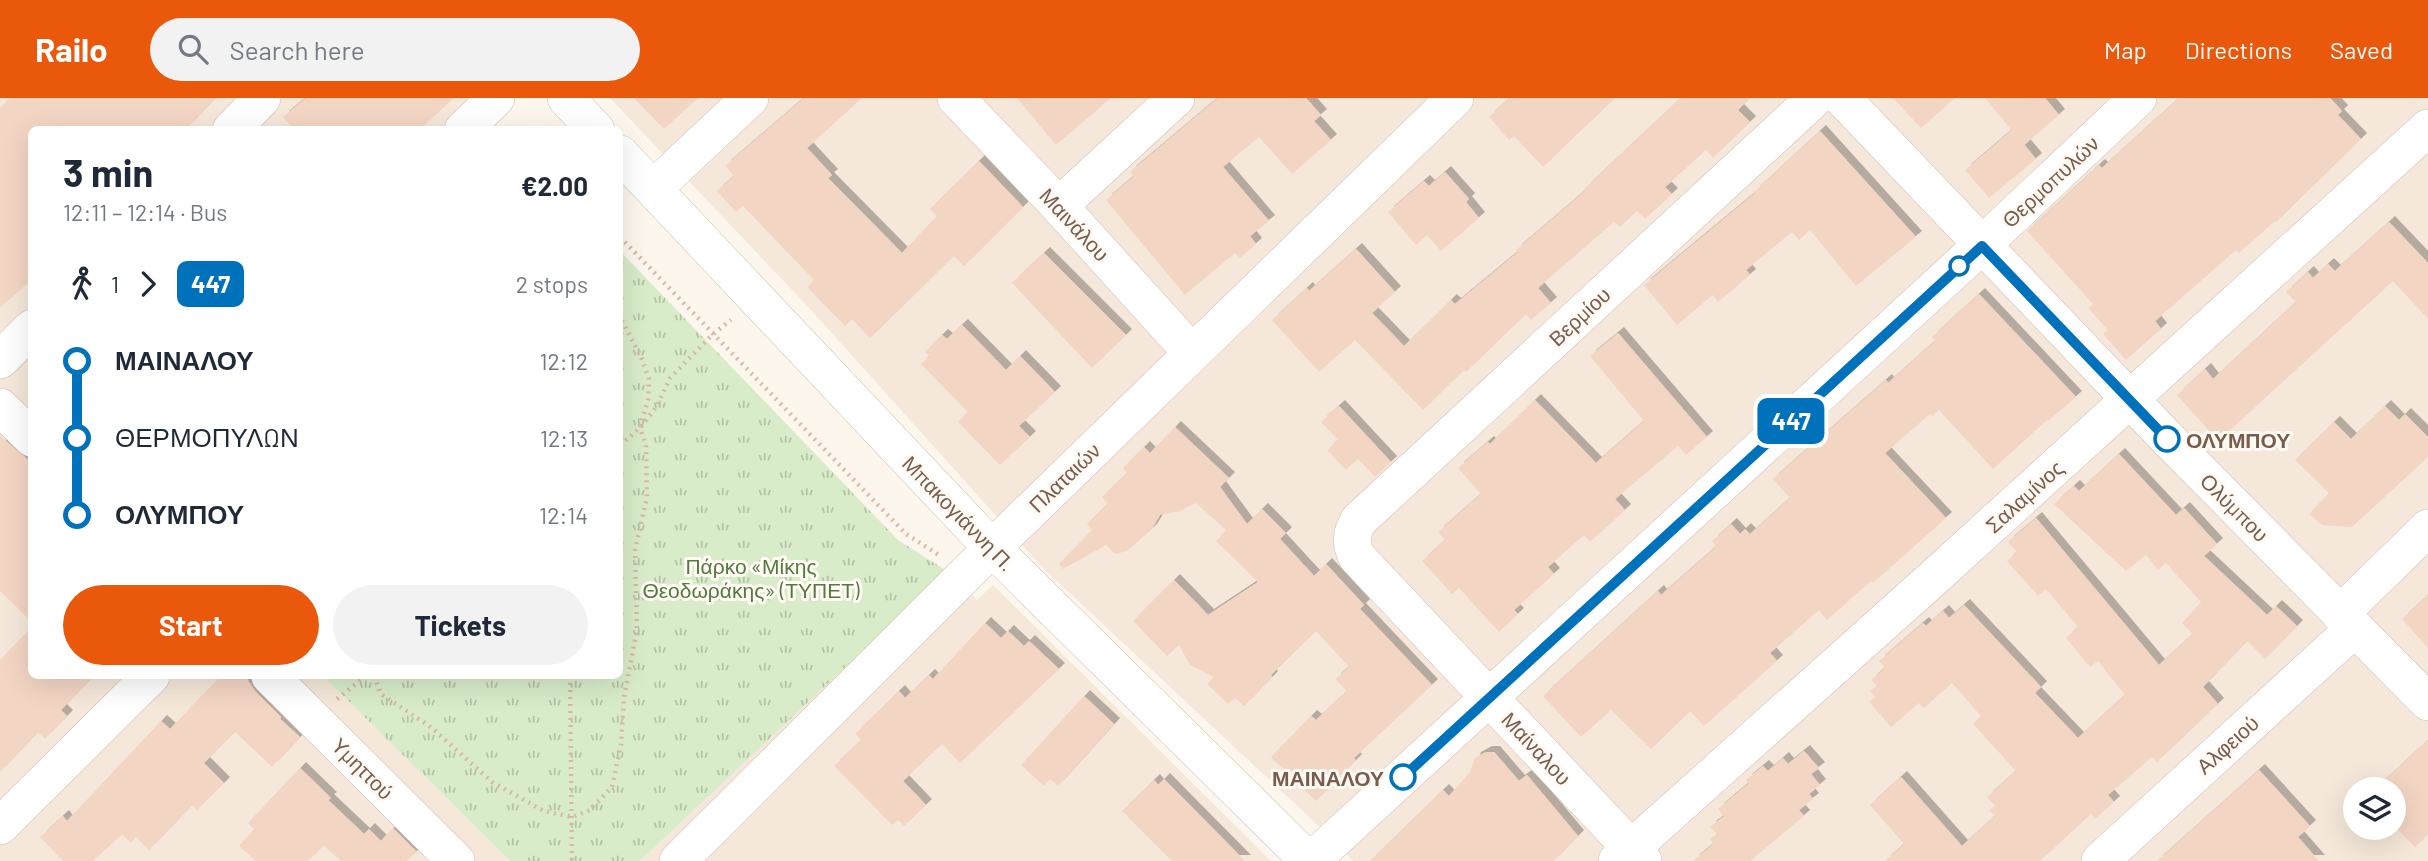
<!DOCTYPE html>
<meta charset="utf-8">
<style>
:root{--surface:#fff;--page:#f2f2f3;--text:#1f2937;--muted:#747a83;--accent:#ea580c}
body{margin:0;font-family:Barlow,sans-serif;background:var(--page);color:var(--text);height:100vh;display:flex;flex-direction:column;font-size:26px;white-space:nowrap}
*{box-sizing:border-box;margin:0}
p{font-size:23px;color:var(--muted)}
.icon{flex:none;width:38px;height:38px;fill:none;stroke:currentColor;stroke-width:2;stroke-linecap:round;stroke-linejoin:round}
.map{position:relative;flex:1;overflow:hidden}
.panel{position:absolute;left:28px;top:28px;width:595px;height:553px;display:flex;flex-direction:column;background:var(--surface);border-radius:10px;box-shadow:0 7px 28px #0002}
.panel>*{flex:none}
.badge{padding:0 14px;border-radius:10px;font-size:24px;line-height:46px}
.buttons{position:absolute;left:2343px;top:679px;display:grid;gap:14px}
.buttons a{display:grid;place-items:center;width:63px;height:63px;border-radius:50%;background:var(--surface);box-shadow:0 7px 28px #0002;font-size:35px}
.map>.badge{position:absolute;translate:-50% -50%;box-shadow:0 0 0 4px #fff}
.legs{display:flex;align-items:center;gap:10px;height:77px;padding:0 35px;font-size:23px}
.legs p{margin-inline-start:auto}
.headline{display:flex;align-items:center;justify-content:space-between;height:119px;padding:0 35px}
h1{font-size:38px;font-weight:700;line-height:52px}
.cta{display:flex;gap:14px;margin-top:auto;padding:14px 35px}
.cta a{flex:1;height:80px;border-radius:42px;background:var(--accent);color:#fff;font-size:28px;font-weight:700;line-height:80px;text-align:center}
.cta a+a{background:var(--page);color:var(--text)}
ul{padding:0 35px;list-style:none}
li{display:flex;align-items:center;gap:24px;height:77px;font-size:26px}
li i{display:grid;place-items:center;width:10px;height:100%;margin:0 9px;background:currentColor}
li i::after{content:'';width:18px;height:18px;margin:-9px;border:5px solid;border-radius:50%;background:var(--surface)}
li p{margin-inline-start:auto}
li:first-child i{background:linear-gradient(#0000 50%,currentColor 0)}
li:last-child i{background:linear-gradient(currentColor 50%,#0000 0)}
header{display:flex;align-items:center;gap:42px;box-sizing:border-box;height:98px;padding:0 35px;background:var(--accent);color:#fff}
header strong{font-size:33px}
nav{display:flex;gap:38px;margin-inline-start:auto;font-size:24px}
.search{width:490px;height:63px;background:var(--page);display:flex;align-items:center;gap:18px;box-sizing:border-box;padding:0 24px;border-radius:38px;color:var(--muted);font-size:26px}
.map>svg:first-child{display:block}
.residential{fill:#f5e8da;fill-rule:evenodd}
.park{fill:url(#park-tufts)}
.building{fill:#f3d5c3;filter:url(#shadow)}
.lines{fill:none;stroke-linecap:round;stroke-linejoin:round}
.minor-casing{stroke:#d1beb0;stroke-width:38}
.path{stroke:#d9b8a5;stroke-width:4.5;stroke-dasharray:2 5;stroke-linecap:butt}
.minor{stroke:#fff;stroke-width:37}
.line-1-casing{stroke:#fff;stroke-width:16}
.line-1{stroke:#0072bc;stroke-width:10}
.stop-1-dot{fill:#fff;stroke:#0072bc;stroke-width:3.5}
.labels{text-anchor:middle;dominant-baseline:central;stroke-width:6;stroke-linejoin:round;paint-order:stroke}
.street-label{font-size:21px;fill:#7a5c4d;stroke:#fffaf3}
.stop-label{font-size:21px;font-weight:bold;fill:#7a5c4d;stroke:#fffaf3;text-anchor:start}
.park-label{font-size:21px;fill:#537a41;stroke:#fffaf3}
</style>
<header>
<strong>Railo</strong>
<div class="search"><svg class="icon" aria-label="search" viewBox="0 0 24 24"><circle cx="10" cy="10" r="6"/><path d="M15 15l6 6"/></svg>Search here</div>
<nav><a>Map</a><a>Directions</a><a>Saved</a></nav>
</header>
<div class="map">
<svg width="2428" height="763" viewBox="0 0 2428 763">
<defs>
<pattern id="park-tufts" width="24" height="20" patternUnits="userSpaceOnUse" patternTransform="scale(1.75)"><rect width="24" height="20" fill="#d8ecc9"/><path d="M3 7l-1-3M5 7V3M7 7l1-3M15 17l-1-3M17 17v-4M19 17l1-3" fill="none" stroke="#b4c2a5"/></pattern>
<filter id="shadow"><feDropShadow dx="6" dy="-6" stdDeviation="0" flood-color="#0004"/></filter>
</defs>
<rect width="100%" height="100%" fill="#fdf6ec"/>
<path class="residential" d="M 0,0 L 483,0 L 450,31 L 32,32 L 32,578 L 323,578 L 510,763 L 0,763 Z
M 610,0 L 2428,0 L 2428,763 L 1353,763 L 1325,734 L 1043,470 L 812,213 ZM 2356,691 L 2394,691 L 2394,730 L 2356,730 Z
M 947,473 L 977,502 L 993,487 L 1271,763 L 640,763 Z"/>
<path class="park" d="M 620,153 L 898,442 L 947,473 L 640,763 L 510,763 L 323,578 L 620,578 Z"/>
<path class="building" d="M 10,0 L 216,0 L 185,32 L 32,32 L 32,181 L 0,210 L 0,10 Z
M 306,0 L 454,0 L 419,32 L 295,32 L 283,19 Z
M 634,0 L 698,0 L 664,31 Z
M 804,0 L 862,0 L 807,50 L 832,77 L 828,80 L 902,155 L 937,118 L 930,111 L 979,63 L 1023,109 L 964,168 L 954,158 L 870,240 L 852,221 L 845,228 L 807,189 L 814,182 L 743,108 L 736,114 L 717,93 L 734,78 L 725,68 Z
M 1017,0 L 1111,0 L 1056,47 Z
M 1218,0 L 1306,0 L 1321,17 L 1314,23 L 1331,42 L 1292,76 L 1259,39 L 1223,69 L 1269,123 L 1250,138 L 1256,146 L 1240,160 L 1235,155 L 1185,197 L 1106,102 L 1134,78 L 1130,74 Z
M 1510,0 L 1615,0 L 1543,69 L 1514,38 L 1509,42 L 1489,19 Z
M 1681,0 L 1750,0 L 1738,12 L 1750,24 L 1713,60 L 1706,52 L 1665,89 L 1672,96 L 1645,121 L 1637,113 L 1620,129 L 1614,124 L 1548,181 L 1538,190 L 1551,205 L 1531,222 L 1526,216 L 1466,274 L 1464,272 L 1423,312 L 1355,242 L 1319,274 L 1272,222 L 1307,190 L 1309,193 L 1356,151 L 1395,194 L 1372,215 L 1404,248 L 1451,202 L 1455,206 L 1518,154 L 1516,152 L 1585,93 L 1584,91 Z
M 1893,0 L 1955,0 L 1921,30 Z
M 1985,0 L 2045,0 L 2059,17 L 2024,47 Z
M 2179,0 L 2330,0 L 2342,13 L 2338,17 L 2361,41 L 2276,124 L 2275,123 L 2239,155 L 2236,152 L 2155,223 L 2161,231 L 2126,262 L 2103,236 L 2108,232 L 2088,210 L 2093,206 L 2027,133 L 2099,67 L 2102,70 Z
M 2012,32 L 2036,61 L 1989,100 L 1965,72 Z
M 1820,33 L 1916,139 L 1856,188 L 1810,132 L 1799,142 L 1792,134 L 1746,172 L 1750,177 L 1718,204 L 1713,197 L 1677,227 L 1644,187 L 1755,95 L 1754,94 Z
M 1445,74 L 1469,101 L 1466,104 L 1479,120 L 1441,153 L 1427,137 L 1416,147 L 1388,114 L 1424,83 L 1429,88 Z
M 2389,124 L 2428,165 L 2428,221 L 2393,183 L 2218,343 L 2177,297 L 2205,271 L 2213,281 L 2296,204 L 2286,194 L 2308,174 L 2313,180 L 2328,166 L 2335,173 Z
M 1044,155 L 1126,237 L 1092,270 L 1012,185 Z
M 1979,196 L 2076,299 L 2048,323 L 2047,322 L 1993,371 L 1939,312 L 1932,318 L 1930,316 L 1885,355 L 1946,420 L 1873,485 L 1871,483 L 1827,522 L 1819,512 L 1770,555 L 1777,563 L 1704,628 L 1690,613 L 1651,651 L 1611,612 L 1581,639 L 1543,598 L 1658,493 L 1661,497 L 1716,449 L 1712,443 L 1731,426 L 1740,436 L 1745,431 L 1750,436 L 1790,400 L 1773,381 L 1886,282 L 1888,285 L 1935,243 L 1932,239 Z
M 962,227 L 1006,272 L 1020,258 L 1055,294 L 1019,328 L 1030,339 L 1000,367 L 958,324 L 968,314 L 921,266 L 930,258 L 925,254 L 942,237 L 947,241 Z
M 1618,235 L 1707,339 L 1686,357 L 1678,348 L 1615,401 L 1625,412 L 1590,444 L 1584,437 L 1548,469 L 1554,476 L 1514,512 L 1518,516 L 1499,534 L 1459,490 L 1452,496 L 1422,463 L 1445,442 L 1438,434 L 1481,396 L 1458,370 L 1488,344 L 1490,346 L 1535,302 L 1596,365 L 1644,323 L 1590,258 Z
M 1339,308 L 1391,364 L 1375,379 L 1358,361 L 1346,372 L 1327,352 L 1338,342 L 1321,324 Z
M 2385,308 L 2399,322 L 2405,316 L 2428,339 L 2428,359 L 2352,429 L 2322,427 L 2309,416 L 2329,395 L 2295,362 L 2334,324 L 2351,341 Z
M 1175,329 L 1229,380 L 1220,389 L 1247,426 L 1262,411 L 1286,435 L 1280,441 L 1314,478 L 1326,466 L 1364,507 L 1360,511 L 1432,587 L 1354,660 L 1356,662 L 1316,703 L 1271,659 L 1311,618 L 1316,622 L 1347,593 L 1335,581 L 1349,569 L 1316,533 L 1271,577 L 1272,579 L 1244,608 L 1235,600 L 1228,606 L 1207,586 L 1214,579 L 1190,567 L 1179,547 L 1167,558 L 1133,523 L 1174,482 L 1208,517 L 1258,484 L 1216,443 L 1226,432 L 1196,405 L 1180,413 L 1160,417 L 1151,432 L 1127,453 L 1115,456 L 1106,447 L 1063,471 L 1059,466 L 1092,432 L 1087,426 L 1108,405 L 1102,399 L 1127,375 L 1123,370 L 1144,349 L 1150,355 Z
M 0,338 L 32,365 L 32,524 L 0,493 Z
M 2119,356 L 2176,417 L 2184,410 L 2217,446 L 2204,458 L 2267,517 L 2276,508 L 2297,528 L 2265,561 L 2247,543 L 2203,589 L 2218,606 L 2157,664 L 2152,659 L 2108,697 L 2114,704 L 2095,721 L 2091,716 L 2040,763 L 1885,763 L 1904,746 L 1870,707 L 1901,679 L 1962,748 L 1995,718 L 1989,712 L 1995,708 L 1987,699 L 2016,673 L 1973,626 L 1981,618 L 1952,585 L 1924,610 L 1919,605 L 1891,629 L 1869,604 L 1875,599 L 1870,593 L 1877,588 L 1871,582 L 1885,570 L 1879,563 L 1923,525 L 1926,528 L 1943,513 L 1949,520 L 1964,507 L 2041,589 L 2035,595 L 2078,640 L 2125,597 L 2098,563 L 2090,569 L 2066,540 L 2078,529 L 2046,491 L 2038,498 L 2007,463 L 2017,454 L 2008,444 L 2036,420 L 2159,567 L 2193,536 L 2182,525 L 2201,504 L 2166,465 L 2158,472 L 2146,457 L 2126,473 L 2054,406 L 2074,388 L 2079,393 Z
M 2428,497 L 2428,550 L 2402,521 Z
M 985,525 L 1001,540 L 1008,533 L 1024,548 L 1029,543 L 1059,571 L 960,665 L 942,646 L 903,683 L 926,707 L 904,728 L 898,722 L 892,727 L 834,668 L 861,642 L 855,636 L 899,593 L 905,600 L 929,577 L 933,581 Z
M 32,529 L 32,578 L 94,578 L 61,612 L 67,618 L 45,641 L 38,634 L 0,674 L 0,562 Z
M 221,578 L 245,578 L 255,593 L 281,619 L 280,621 L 300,639 L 272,669 L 235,634 L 204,665 L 224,685 L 197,712 L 192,707 L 149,752 L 136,739 L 131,745 L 122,736 L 93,763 L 63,763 L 40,739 L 63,718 L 67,723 L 161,623 L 170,631 Z
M 1084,598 L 1114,626 L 1058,688 L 1050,681 L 1044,688 L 1021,667 Z
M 2428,642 L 2428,736 L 2415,749 L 2394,728 L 2394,691 L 2375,691 Z
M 1804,653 L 1819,670 L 1811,676 L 1820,687 L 1809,696 L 1813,701 L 1799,712 L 1804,718 L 1750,763 L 1693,763 L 1713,746 L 1710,741 L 1717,736 L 1710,729 L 1724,718 L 1718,711 L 1749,685 L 1746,682 L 1763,668 L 1768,673 L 1783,660 L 1788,666 Z
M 1486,654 L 1494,654 L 1519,683 L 1527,677 L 1578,738 L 1554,763 L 1370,763 L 1443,692 L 1449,698 L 1470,674 L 1475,660 Z
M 300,670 L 331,700 L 328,702 L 364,736 L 369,731 L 381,743 L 393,730 L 416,753 L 407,763 L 341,763 L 323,747 L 308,763 L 256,763 L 239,748 L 254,731 L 248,725 Z
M 2259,672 L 2310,728 L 2298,739 L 2319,763 L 2157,763 Z
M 1164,681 L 1245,763 L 1172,763 L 1122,713 L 1154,682 L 1158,687 Z"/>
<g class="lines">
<defs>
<path id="minor" d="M 566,0 L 596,32
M 956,0 L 1059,108 L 1192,255
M 1842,0 L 2168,341 L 2428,604
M 231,32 L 262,0
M 463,32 L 496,0
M 620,56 L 992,450 L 1309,763
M 653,91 L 750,0
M 1059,108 L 1176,0
M 0,262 L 32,230
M 0,309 L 32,340
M 2340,516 L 2428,430
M 270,578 L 456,763
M 0,728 L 151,578
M 678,763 L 992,450 L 1455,0
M 1311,763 L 1982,147 L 2138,0
M 1617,763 L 1930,483 L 2428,30
M 1643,763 L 1357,459 C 1350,445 1351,435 1359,422 L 1815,0
M 2100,763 L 2355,530"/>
</defs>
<use href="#minor" class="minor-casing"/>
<path class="path" d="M 620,139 L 906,436 L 939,457
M 620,347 L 640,330 L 657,308 L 670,280 L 713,236 L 731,222
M 374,578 L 381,596 L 432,630 L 492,684 L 544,713 L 572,719 L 590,712 L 612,689 L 621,647 L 624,599 L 637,532 L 635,452 L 647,399 L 646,347 L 640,330 L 648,302 L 649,281 L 641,259 L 620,219
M 570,578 L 572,763
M 337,601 L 366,578"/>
<use href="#minor" class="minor"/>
</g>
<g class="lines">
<defs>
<path id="line-1" d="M 1403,679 L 1982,148 L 2167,341"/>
</defs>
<use href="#line-1" class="line-1-casing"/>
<use href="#line-1" class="line-1"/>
</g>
<g class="stop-1-dot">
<circle cx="1959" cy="168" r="9"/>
<circle cx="2167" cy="341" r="12"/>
<circle cx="1403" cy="679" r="12"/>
</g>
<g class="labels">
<g class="street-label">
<text transform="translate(2050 83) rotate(-43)">Θερμοπυλών</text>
<text transform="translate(1075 126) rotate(47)">Μαινάλου</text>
<text transform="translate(1579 218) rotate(-43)">Βερμίου</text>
<text transform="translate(1064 379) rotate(-44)">Πλαταιών</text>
<text transform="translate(2024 398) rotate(-42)">Σαλαμίνος</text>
<text transform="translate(2235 409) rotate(45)">Ολύμπου</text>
<text transform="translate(959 415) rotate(46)">Μπακογιάννη Π.</text>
<text transform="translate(2227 646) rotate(-42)">Αλφειού</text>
<text transform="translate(1537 650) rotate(47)">Μαίναλου</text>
<text transform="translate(363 670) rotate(45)">Υμηττού</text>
</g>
<g class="stop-label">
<text x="2186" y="341">ΟΛΥΜΠΟΥ</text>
<text x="1384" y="679" text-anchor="end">ΜΑΙΝΑΛΟΥ</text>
</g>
<g class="park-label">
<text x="751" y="467">Πάρκο «Μίκης<tspan x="751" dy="24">Θεοδωράκης» (ΤΥΠΕΤ)</tspan></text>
</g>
</g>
</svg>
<div class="buttons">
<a><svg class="icon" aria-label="layers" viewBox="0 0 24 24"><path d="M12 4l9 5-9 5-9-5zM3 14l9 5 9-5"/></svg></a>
</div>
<b class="badge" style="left:1791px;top:323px;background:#0072bc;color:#fff">447</b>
<section class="panel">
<div class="headline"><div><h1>3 min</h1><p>12:11 – 12:14 · Bus</p></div><b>€2.00</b></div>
<div class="legs"><svg class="icon" aria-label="walk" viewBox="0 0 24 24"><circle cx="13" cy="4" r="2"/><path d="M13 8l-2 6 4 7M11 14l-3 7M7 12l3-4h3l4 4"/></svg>1<svg class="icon" aria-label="forward" viewBox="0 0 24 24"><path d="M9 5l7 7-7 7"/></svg><b class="badge" style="background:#0072bc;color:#fff">447</b><p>2 stops</p></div>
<ul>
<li><i style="color:#0072bc"></i><b>ΜΑΙΝΑΛΟΥ</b><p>12:12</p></li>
<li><i style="color:#0072bc"></i><span>ΘΕΡΜΟΠΥΛΩΝ</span><p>12:13</p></li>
<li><i style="color:#0072bc"></i><b>ΟΛΥΜΠΟΥ</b><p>12:14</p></li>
</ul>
<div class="cta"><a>Start</a><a>Tickets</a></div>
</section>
</div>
